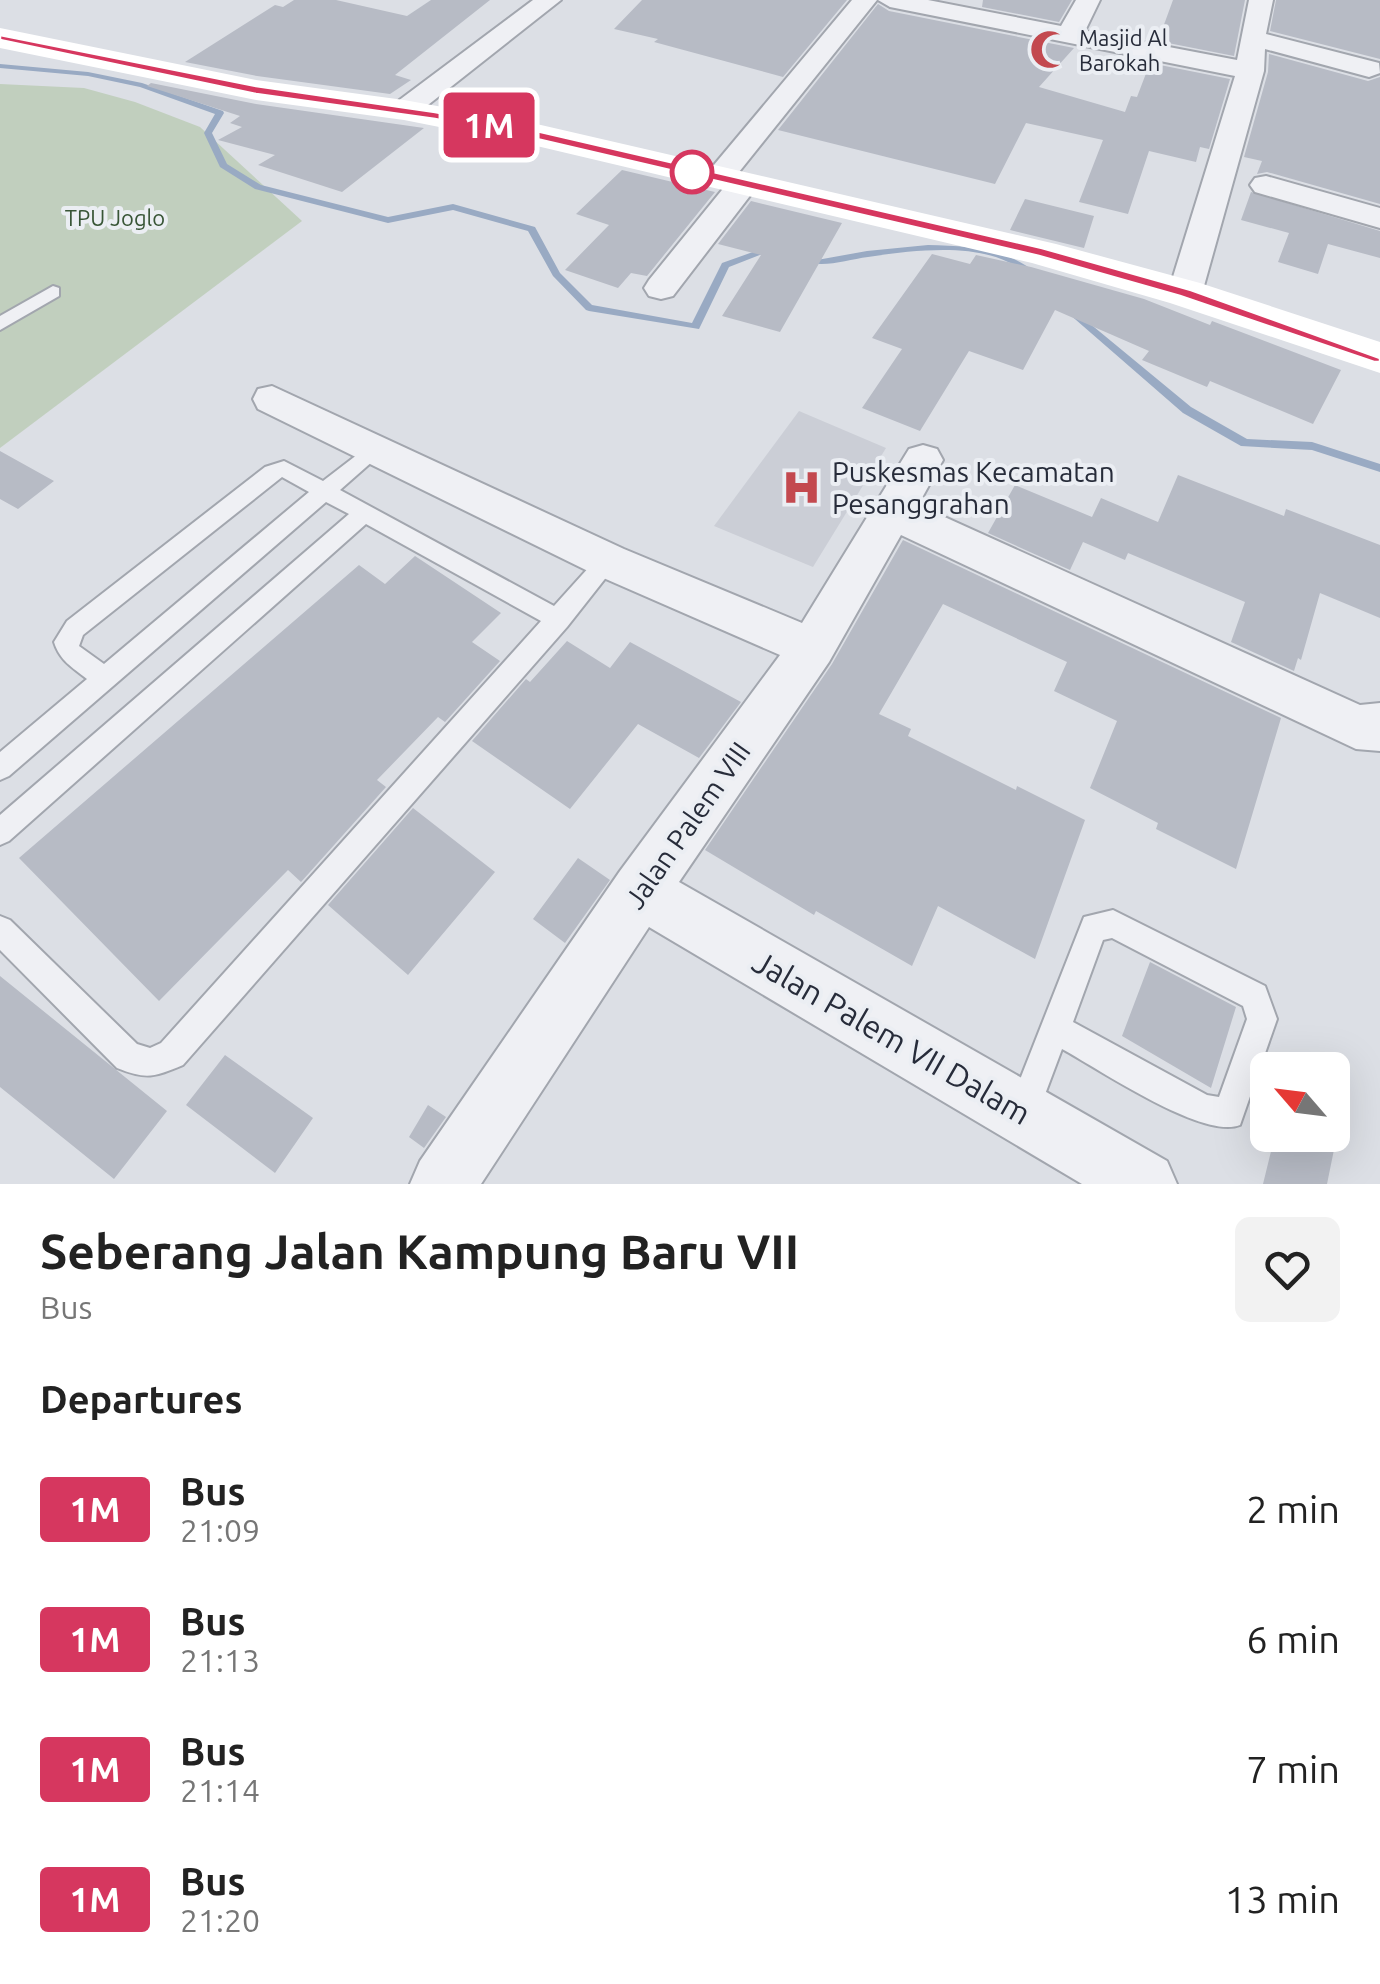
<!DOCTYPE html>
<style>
:root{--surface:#fff;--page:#f2f2f2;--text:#222;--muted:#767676}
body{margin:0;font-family:Ubuntu,sans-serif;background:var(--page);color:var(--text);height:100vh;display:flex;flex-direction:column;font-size:38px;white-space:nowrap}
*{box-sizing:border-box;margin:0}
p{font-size:32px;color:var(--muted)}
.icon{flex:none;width:55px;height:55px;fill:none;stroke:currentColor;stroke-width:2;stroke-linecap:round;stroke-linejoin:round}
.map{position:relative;height:1184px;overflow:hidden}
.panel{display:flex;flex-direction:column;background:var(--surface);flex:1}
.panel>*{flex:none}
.badge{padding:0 20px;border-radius:8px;font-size:35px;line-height:65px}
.needle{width:65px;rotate:298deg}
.controls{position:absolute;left:1250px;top:1052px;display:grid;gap:20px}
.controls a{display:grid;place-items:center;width:100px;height:100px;border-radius:15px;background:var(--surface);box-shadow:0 10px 40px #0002;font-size:50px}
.map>.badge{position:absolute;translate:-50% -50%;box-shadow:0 0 0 5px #fff}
h2{padding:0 40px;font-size:38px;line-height:90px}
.round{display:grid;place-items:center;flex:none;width:105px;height:105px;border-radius:15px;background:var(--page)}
.overview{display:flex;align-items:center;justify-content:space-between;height:170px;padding:0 40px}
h1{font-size:48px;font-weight:700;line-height:75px}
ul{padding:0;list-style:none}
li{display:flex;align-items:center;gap:30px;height:130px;padding:0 40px}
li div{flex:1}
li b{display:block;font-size:38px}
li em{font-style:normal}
li .badge{min-width:110px;font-weight:700;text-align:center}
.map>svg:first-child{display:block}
.built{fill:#cbced6}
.green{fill:#c1cfbe}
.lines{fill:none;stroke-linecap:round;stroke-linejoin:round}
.stream{fill:#99aac3;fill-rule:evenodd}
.building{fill:#b7bbc5}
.service-casing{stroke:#a2a6ae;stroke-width:4}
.minor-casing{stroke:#a2a6ae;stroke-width:4}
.service{fill:#eff0f4;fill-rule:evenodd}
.minor{fill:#eff0f4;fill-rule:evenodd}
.secondary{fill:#fff;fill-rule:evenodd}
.line{fill:#d6375f;stroke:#fff;stroke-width:2.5}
.stop-dot{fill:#fff;stroke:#d6375f;stroke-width:5}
.labels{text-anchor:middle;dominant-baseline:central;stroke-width:8;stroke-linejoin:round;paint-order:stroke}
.far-poi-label{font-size:22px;fill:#272c3a;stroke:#ebeef3;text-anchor:start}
.far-park-label{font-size:22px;fill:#385536;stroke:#ebeef3}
.poi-label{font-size:28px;fill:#272c3a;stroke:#ebeef3;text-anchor:start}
.street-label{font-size:28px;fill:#272c3a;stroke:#ebeef3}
.near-street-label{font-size:32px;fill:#272c3a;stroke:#ebeef3}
</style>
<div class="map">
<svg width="1380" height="1184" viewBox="0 0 1380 1184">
<rect width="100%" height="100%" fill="#dcdfe5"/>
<path class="built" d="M 799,411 L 886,448 L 813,567 L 714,526 Z"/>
<path class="green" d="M 0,84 L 84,88 L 135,102 L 200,127 L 302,221 L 0,448 Z"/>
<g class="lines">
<path class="stream" d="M 0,64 L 88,72 L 142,83 L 223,111 L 224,113 L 212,133 L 227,164 L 261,185 L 388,217 L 453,204 L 535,227 L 560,273 L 592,305 L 692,323 L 722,263 L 767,247 L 770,246 L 775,249 L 729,267 L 699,329 L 589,311 L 586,310 L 553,276 L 528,231 L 453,210 L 388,223 L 255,189 L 220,167 L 204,133 L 215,114 L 140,87 L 88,76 L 0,68 Z
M 928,245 C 966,246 1005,247 1036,273 L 1031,276 L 1028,275 C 1021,271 1015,265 1008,262 C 969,243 909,251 868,257 C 845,260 820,270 799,259 L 804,256 L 817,260 L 867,251 Z
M 1071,308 L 1191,407 L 1247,439 L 1312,442 L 1380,464 L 1380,472 L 1312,450 L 1241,446 L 1183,413 L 1068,313 L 1068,309 Z"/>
</g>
<path class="building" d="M 294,0 L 336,0 L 407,16 L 431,0 L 490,0 L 395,75 L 411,80 L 390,94 L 257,76 L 185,62 L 275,5 L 283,7 Z
M 642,0 L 847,0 L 783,77 L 654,42 L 658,39 L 614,29 Z
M 983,0 L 1072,0 L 1059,22 L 982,7 Z
M 1173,0 L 1245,0 L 1234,56 L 1158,41 Z
M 1276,0 L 1380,0 L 1380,59 L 1270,31 Z
M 878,4 L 889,11 L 1074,48 L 1039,87 L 1125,112 L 1131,96 L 1137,97 L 1150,63 L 1230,79 L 1209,149 L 1200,147 L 1196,162 L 1149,151 L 1128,214 L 1079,202 L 1103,140 L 1026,123 L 995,184 L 778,130 Z
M 1269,54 L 1368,81 L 1380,77 L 1380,204 L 1267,172 L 1257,174 L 1262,161 L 1244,157 L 1268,72 Z
M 151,83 L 256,104 L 424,128 L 342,192 L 258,165 L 275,155 L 218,140 L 242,127 L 230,123 L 240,116 L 147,86 Z
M 622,170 L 715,192 L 647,276 L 631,273 L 618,288 L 565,270 L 609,225 L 576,214 Z
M 1251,192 L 1380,231 L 1380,258 L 1328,244 L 1318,274 L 1278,262 L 1289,233 L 1241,220 Z
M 1025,199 L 1094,216 L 1084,248 L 1010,230 Z
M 751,201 L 842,223 L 780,332 L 722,316 L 761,255 L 718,244 Z
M 932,254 L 970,264 L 976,255 L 1031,267 L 1144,299 L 1210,325 L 1212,321 L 1341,370 L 1313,424 L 1210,381 L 1207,387 L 1142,360 L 1149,351 L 1055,310 L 1023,370 L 969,351 L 920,431 L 862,408 L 902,349 L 872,338 Z
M 0,451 L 54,481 L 18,509 L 0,499 Z
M 1178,475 L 1284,516 L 1286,509 L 1380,545 L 1380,618 L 1320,593 L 1301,660 L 1298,658 L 1294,671 L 1231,642 L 1245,602 L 1128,553 L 1125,560 L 1083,542 L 1070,570 L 988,533 L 1015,485 L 1092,517 L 1101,498 L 1158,522 Z
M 903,540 L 1281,718 L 1236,869 L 1156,829 L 1158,823 L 1090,788 L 1117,721 L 1054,691 L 1067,662 L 943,604 L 879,714 L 911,729 L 908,736 L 1016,790 L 1017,786 L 1085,820 L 1035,959 L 938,906 L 912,966 L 816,911 L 814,915 L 705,850 L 832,664 Z
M 415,556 L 501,613 L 472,642 L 500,661 L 445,722 L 438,717 L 377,780 L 386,787 L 301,882 L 288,870 L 159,1001 L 19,858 L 359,565 L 385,584 Z
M 567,641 L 610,668 L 630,642 L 741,702 L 699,758 L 638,724 L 570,809 L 472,741 L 526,679 L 530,682 Z
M 413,808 L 495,872 L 408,975 L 328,905 Z
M 578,858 L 610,880 L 565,943 L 533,919 Z
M 1150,962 L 1236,1007 L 1211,1088 L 1122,1036 Z
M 0,976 L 167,1111 L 114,1179 L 0,1087 Z
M 225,1055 L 313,1118 L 275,1173 L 186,1105 Z
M 428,1105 L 446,1117 L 424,1148 L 409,1137 Z
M 1275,1135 L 1337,1135 L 1327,1184 L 1263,1184 Z"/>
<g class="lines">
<defs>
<path id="service" d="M 53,286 L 59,288 L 59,296 L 0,330 L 0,316 Z
M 375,441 L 382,443 L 385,448 L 382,453 L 340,490 L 554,606 L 600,555 L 616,555 L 619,561 L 567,627 L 183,1065 C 154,1077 147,1080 117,1068 L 0,950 L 0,916 L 10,920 L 137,1044 L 150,1048 L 161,1043 L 541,621 L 366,524 L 9,841 L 0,845 L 0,815 L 349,514 L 326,502 L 9,776 L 0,780 L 0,752 L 87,679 C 72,667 60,661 54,642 L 67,621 L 265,467 L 284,461 L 323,481 ZM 282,477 L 309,492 L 104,664 L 79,646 L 83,635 Z
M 1113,910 L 1265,986 L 1277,1019 L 1240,1125 C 1203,1140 1099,1069 1062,1049 L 1035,1121 L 1024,1126 L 1013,1121 L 1008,1110 L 1084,917 ZM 1112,938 L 1243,1006 L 1247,1019 L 1219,1097 L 1207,1095 L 1073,1022 L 1103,940 Z"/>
<path id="minor" d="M 533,0 L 561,0 L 414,116 L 394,116 L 390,110 L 394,104 Z
M 852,0 L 877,0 L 735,177 L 754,177 L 759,184 L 673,296 L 661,299 L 649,296 L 644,288 L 649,280 L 726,185 L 707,185 L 703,178 Z
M 878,0 L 928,0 L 1061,26 L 1076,0 L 1100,0 L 1085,31 L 1237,60 L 1249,0 L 1273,0 L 1266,34 L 1379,63 L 1380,73 L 1369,77 L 1265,49 L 1264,71 L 1202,293 L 1197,301 L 1185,304 L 1173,301 L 1168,293 L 1235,76 L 890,7 Z
M 1266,176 L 1380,208 L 1380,228 L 1255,192 L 1250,185 L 1255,178 Z
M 272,386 L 624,549 L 802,623 L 909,449 L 923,445 L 937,449 L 943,460 L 918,505 L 1360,705 L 1380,703 L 1380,751 L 1356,749 L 901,535 L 829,662 L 679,882 L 1167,1161 L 1177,1184 L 1082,1184 L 649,927 L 481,1184 L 410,1184 L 420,1161 L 620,871 L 780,655 L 592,573 L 258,409 L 253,399 L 258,389 Z"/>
</defs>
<use href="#service" class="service-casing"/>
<use href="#minor" class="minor-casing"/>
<use href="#service" class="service"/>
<use href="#minor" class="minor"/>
<path class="secondary" d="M 0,28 L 256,80 L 404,100 L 541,125 L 1056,244 L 1200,283 L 1380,342 L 1380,373 L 1170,303 L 1032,263 L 541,147 L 404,120 L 256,100 L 0,48 Z"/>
</g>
<path class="line" d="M 0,35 L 256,86 L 435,112 L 541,132 L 1042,248 L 1191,290 L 1380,358 L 1380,362 L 1374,362 L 1180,296 L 1039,256 L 541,140 L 435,119 L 256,94 L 0,40 Z"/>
<defs>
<symbol id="mosque-bare" viewBox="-9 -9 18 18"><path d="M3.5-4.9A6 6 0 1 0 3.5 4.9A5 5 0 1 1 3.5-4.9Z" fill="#c3494f" stroke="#ebeef3" stroke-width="2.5" paint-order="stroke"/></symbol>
<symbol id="hospital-bare" viewBox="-9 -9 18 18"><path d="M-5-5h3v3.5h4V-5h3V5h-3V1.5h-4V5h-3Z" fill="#c3494f" stroke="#ebeef3" stroke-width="2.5" paint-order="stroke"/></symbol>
</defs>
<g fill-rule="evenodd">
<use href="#mosque-bare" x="1022" y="22" width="55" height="55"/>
<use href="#hospital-bare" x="774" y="460" width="55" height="55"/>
</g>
<circle class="stop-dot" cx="692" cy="172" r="20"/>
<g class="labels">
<g class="far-poi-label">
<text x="1079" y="37">Masjid Al<tspan x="1079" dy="25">Barokah</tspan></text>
</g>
<g class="far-park-label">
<text x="115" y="217">TPU Joglo</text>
</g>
<g class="poi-label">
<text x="832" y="471">Puskesmas Kecamatan<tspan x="832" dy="32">Pesanggrahan</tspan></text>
</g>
<g class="street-label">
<text transform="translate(687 825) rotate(-55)">Jalan Palem VIII</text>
</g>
<g class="near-street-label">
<text transform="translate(892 1037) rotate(30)">Jalan Palem VII Dalam</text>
</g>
</g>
</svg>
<div class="controls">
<a><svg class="needle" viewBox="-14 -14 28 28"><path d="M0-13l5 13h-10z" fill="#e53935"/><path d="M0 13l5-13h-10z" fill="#767676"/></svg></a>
</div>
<b class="badge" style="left:489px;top:125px;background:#d6375f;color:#fff">1M</b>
</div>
<section class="panel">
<div class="overview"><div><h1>Seberang Jalan Kampung Baru VII</h1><p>Bus</p></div><a class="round"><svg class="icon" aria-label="heart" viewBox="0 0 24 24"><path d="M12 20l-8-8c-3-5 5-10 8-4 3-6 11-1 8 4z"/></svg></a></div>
<h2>Departures</h2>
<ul>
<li><span class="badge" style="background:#d6375f;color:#fff">1M</span><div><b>Bus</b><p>21:09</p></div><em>2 min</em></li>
<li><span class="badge" style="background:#d6375f;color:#fff">1M</span><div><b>Bus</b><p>21:13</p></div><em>6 min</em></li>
<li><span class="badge" style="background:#d6375f;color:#fff">1M</span><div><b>Bus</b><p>21:14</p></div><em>7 min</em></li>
<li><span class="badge" style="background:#d6375f;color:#fff">1M</span><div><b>Bus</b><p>21:20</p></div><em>13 min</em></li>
</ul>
</section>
